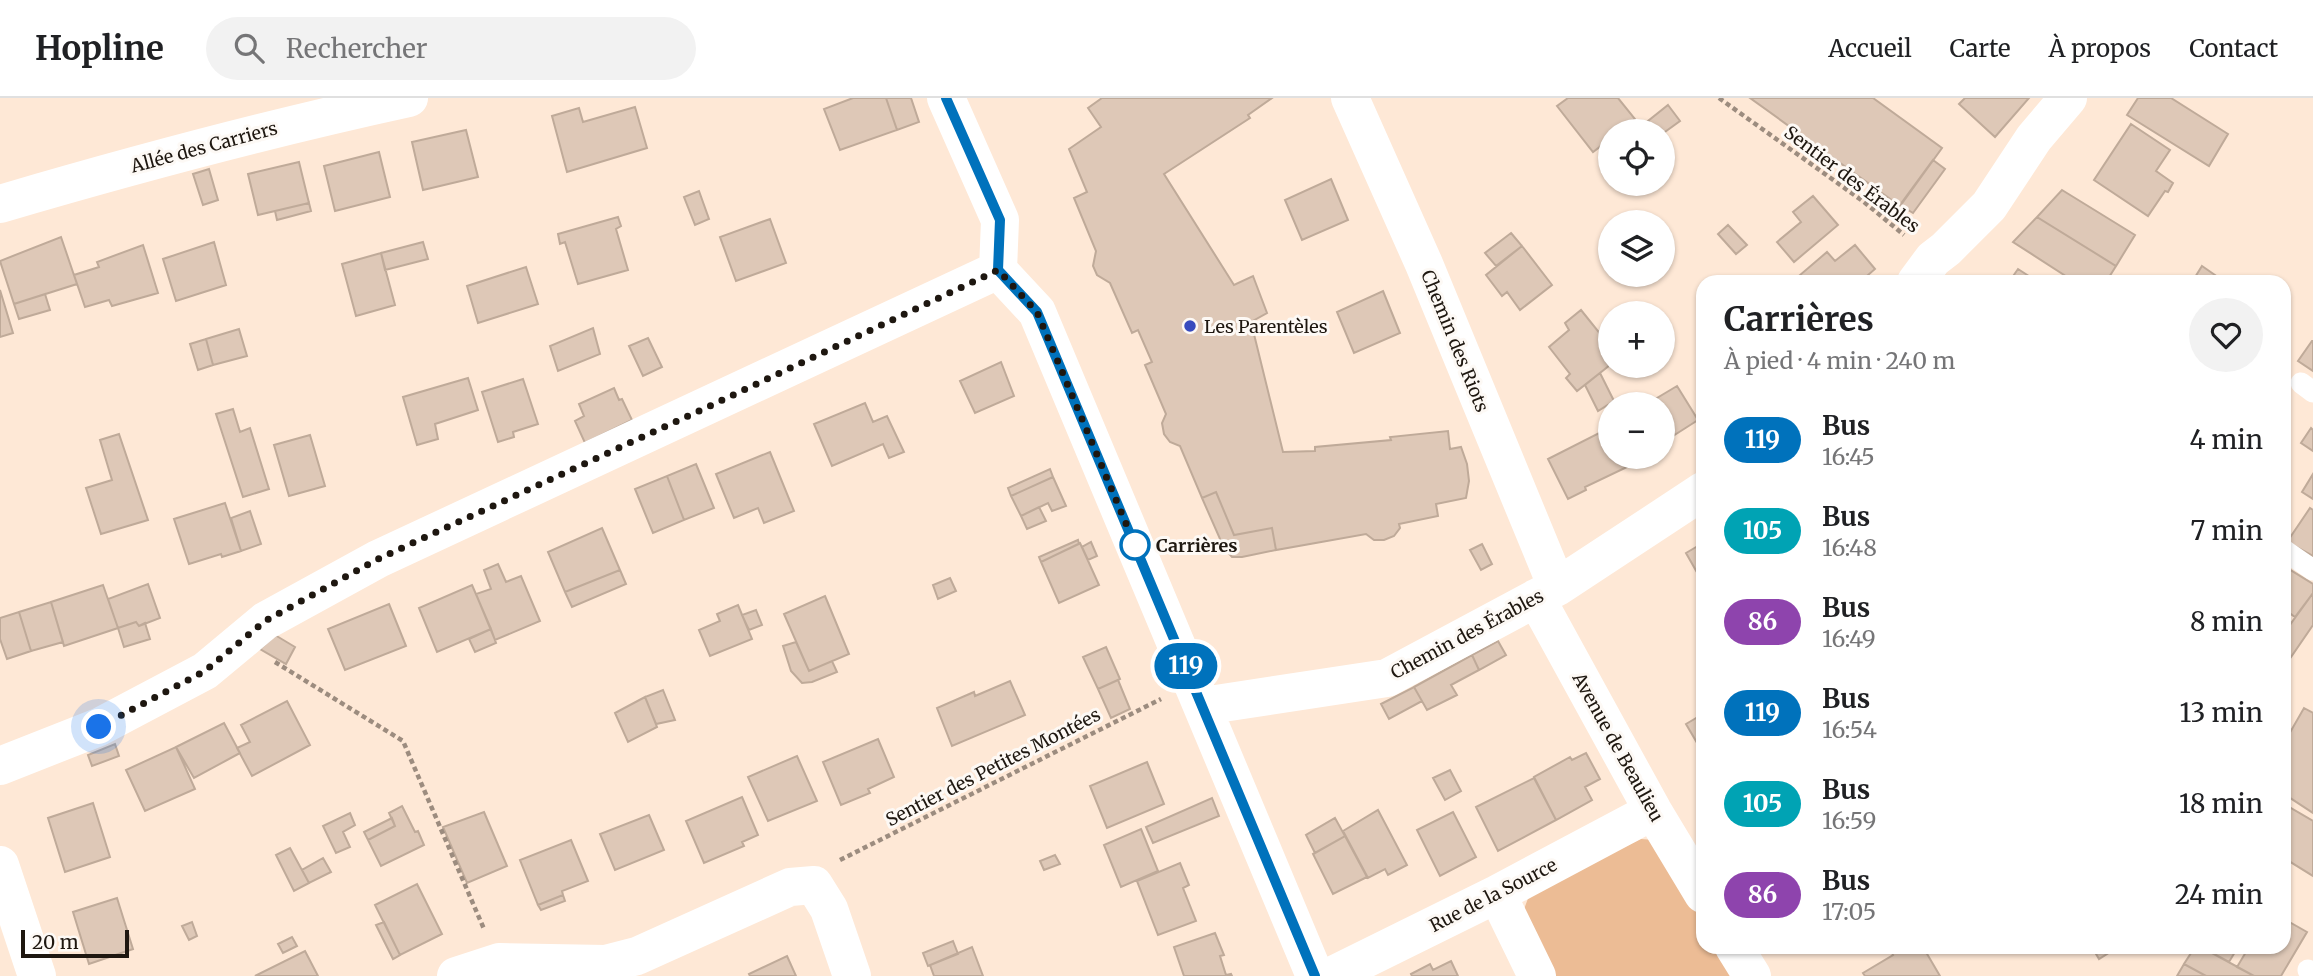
<!DOCTYPE html>
<html lang="fr">
<meta charset="utf-8">
<style>
:root{--surface:#fff;--page:#f2f2f2;--text:#202124;--muted:#757577;--line:#e0e0e0}
body{margin:0;font-family:Merriweather,serif;background:var(--page);color:var(--text);height:100vh;display:flex;flex-direction:column;font-size:26px;white-space:nowrap}
*{box-sizing:border-box;margin:0}
p{font-size:23px;color:var(--muted)}
.icon{flex:none;width:38px;height:38px;fill:none;stroke:currentColor;stroke-width:2;stroke-linecap:round;stroke-linejoin:round}
.map{position:relative;flex:1;overflow:hidden}
.sheet{position:absolute;left:1696px;top:177px;width:595px;height:679px;display:flex;flex-direction:column;background:var(--surface);border-radius:21px;box-shadow:0 2px 5px #0004}
.sheet>*{flex:none}
.badge{padding:0 14px;border-radius:23px;font-size:24px;line-height:46px}
.fabs{position:absolute;left:1598px;top:21px;display:grid;gap:14px}
.fabs a{display:grid;place-items:center;width:77px;height:77px;border-radius:50%;background:var(--surface);box-shadow:0 2px 5px #0004;font-size:35px}
.scale{position:absolute;left:21px;bottom:18px;width:108px;box-sizing:border-box;padding-left:7px;border:4px solid #1e1710;border-top:0;font-size:19px;line-height:24px;white-space:nowrap;color:#1e1710;-webkit-text-stroke:5px #fdf9f5;paint-order:stroke}
.you{position:absolute;width:35px;height:35px;margin:-18px;border:5px solid #fff;border-radius:50%;background:#1a73e8;box-shadow:0 0 0 10px #1a73e833}
.map>.badge{position:absolute;translate:-50% -50%;box-shadow:0 0 0 4px #fff}
.round{display:grid;place-items:center;flex:none;width:74px;height:74px;border-radius:37px;background:var(--page)}
.headline{display:flex;align-items:center;justify-content:space-between;height:119px;padding:0 28px}
h1{font-size:33px;font-weight:700;line-height:52px}
ul{padding:0;list-style:none}
li{display:flex;align-items:center;gap:21px;height:91px;padding:0 28px}
li div{flex:1}
li b{display:block;font-size:26px}
li em{font-style:normal}
li .badge{min-width:77px;font-weight:700;text-align:center}
header{display:flex;align-items:center;gap:42px;box-sizing:border-box;height:98px;padding:0 35px;background:var(--surface);border-bottom:2px solid var(--line)}
header strong{font-size:33px}
nav{display:flex;gap:38px;margin-inline-start:auto;font-size:24px}
.search{width:490px;height:63px;background:var(--page);display:flex;align-items:center;gap:18px;box-sizing:border-box;padding:0 24px;border-radius:38px;color:var(--muted);font-size:26px}
.map>svg:first-child{display:block}
.green{fill:#ecbc95}
.building{fill:#dec8b7;stroke:#bfaa99;stroke-width:2}
.lines{fill:none;stroke-linecap:round;stroke-linejoin:round}
.path{stroke:#9c8c7f;stroke-width:4.5;stroke-dasharray:5 3.5;stroke-linecap:butt}
.lane{stroke:#fff;stroke-width:21}
.street{stroke:#fff;stroke-width:38}
.line-casing{stroke:#fff;stroke-width:16}
.line{stroke:#0072bc;stroke-width:10}
.walk{stroke:#1e1710;stroke-width:7;stroke-dasharray:0 12.6}
.poi-dot{fill:#384bbe;stroke:#fdf9f5;stroke-width:2.5}
.stop-dot{fill:#fff;stroke:#0072bc;stroke-width:3.5}
.labels{text-anchor:middle;dominant-baseline:central;stroke-width:6;stroke-linejoin:round;paint-order:stroke}
.street-label{font-size:18px;fill:#1e1710;stroke:#fdf9f5}
.poi-label{font-size:18px;fill:#1e1710;stroke:#fdf9f5;text-anchor:start}
.stop-label{font-size:18px;font-weight:bold;fill:#1e1710;stroke:#fdf9f5;text-anchor:start}
</style>
<header>
<strong>Hopline</strong>
<div class="search"><svg class="icon" aria-label="search" viewBox="0 0 24 24"><circle cx="10" cy="10" r="6"/><path d="M15 15l6 6"/></svg>Rechercher</div>
<nav><a>Accueil</a><a>Carte</a><a>À propos</a><a>Contact</a></nav>
</header>
<div class="map">
<svg width="2313" height="878" viewBox="0 0 2313 878">
<rect width="100%" height="100%" fill="#fee8d6"/>
<path class="green" d="M 1641,741 L 1654,742 L 1665,752 L 1703,821 L 1703,849 L 1718,849 L 1734,878 L 1552,878 L 1523,814 L 1530,795 Z"/>
<path class="building" d="M 853,0 L 886,0 L 897,32 L 840,52 L 824,11 Z
M 886,0 L 911,0 L 919,24 L 897,32 Z
M 1102,0 L 1272,0 L 1248,17 L 1250,20 L 1164,76 L 1234,187 L 1253,178 L 1267,215 L 1251,224 L 1283,354 L 1315,353 L 1315,349 L 1391,342 L 1390,339 L 1448,333 L 1450,351 L 1461,349 L 1467,366 L 1469,383 L 1466,400 L 1436,406 L 1438,418 L 1399,426 L 1400,430 L 1394,438 L 1384,442 L 1374,442 L 1366,436 L 1276,452 L 1272,430 L 1234,437 L 1216,394 L 1202,400 L 1180,348 L 1170,344 L 1164,336 L 1162,325 L 1166,316 L 1145,267 L 1152,264 L 1138,232 L 1132,235 L 1110,185 L 1097,177 L 1093,168 L 1096,153 L 1074,100 L 1087,94 L 1069,51 L 1101,29 L 1088,10 Z
M 1568,0 L 1618,0 L 1635,21 L 1620,33 L 1610,33 L 1610,41 L 1593,54 L 1557,8 Z
M 1750,0 L 1873,0 L 1942,50 L 1900,108 Z
M 1965,0 L 2029,0 L 1995,39 L 1959,6 Z
M 2138,0 L 2171,0 L 2228,36 L 2209,68 L 2127,17 Z
M 1668,7 L 1680,23 L 1662,36 L 1662,33 L 1656,33 L 1648,23 Z
M 635,9 L 647,50 L 567,74 L 552,18 L 579,10 L 583,24 Z
M 2131,26 L 2170,52 L 2156,73 L 2173,85 L 2168,94 L 2165,93 L 2148,118 L 2094,82 Z
M 466,32 L 478,79 L 423,92 L 412,44 Z
M 379,54 L 390,99 L 335,113 L 324,68 Z
M 1933,62 L 1945,71 L 1913,115 L 1900,107 Z
M 299,64 L 309,105 L 258,117 L 248,76 Z
M 209,71 L 218,102 L 203,107 L 193,76 Z
M 1331,81 L 1348,122 L 1302,142 L 1285,102 Z
M 2062,92 L 2135,137 L 2116,168 L 2037,119 Z
M 699,93 L 709,121 L 695,127 L 684,99 Z
M 1813,98 L 1838,127 L 1794,164 L 1777,144 L 1801,124 L 1793,114 Z
M 309,105 L 311,113 L 277,122 L 275,113 Z
M 618,119 L 621,128 L 616,131 L 628,172 L 578,186 L 565,144 L 560,146 L 558,136 Z
M 2037,119 L 2116,168 L 2106,184 L 2075,184 L 2013,144 Z
M 770,121 L 786,165 L 736,183 L 720,139 Z
M 1728,127 L 1747,147 L 1736,156 L 1718,136 Z
M 1511,135 L 1522,148 L 1496,168 L 1485,155 Z
M 61,139 L 77,186 L 14,206 L 0,163 Z
M 214,144 L 226,187 L 176,203 L 163,161 Z
M 423,144 L 428,161 L 385,172 L 381,155 Z
M 143,147 L 158,195 L 112,208 L 109,202 L 85,209 L 74,177 L 99,169 L 97,164 Z
M 1855,147 L 1875,171 L 1860,184 L 1806,184 L 1800,177 L 1827,154 L 1835,163 Z
M 1522,148 L 1552,187 L 1520,212 L 1507,194 L 1502,198 L 1486,177 Z
M 381,155 L 395,207 L 356,218 L 342,166 Z
M 2202,168 L 2225,184 L 2192,184 Z
M 526,169 L 538,206 L 478,225 L 467,188 Z
M 2018,171 L 2038,184 L 2009,184 Z
M 0,192 L 13,235 L 0,239 Z
M 1383,193 L 1400,235 L 1354,255 L 1337,214 Z
M 45,196 L 50,212 L 19,221 L 14,206 Z
M 1581,212 L 1610,248 L 1610,267 L 1577,293 L 1566,280 L 1570,276 L 1549,249 L 1569,232 L 1565,225 Z
M 593,230 L 600,256 L 558,273 L 550,248 Z
M 239,231 L 247,258 L 213,267 L 206,241 Z
M 648,240 L 662,269 L 643,278 L 629,248 Z
M 206,241 L 213,267 L 198,272 L 190,246 Z
M 2312,243 L 2313,243 L 2313,273 L 2298,263 Z
M 1001,264 L 1014,298 L 975,315 L 960,283 Z
M 1600,275 L 1614,303 L 1598,313 L 1585,287 Z
M 468,280 L 478,312 L 435,326 L 438,341 L 417,347 L 403,299 Z
M 523,281 L 538,326 L 513,334 L 514,339 L 498,344 L 482,294 Z
M 1677,288 L 1698,322 L 1662,345 L 1662,306 L 1647,306 Z
M 614,290 L 619,302 L 622,301 L 632,322 L 585,345 L 575,323 L 584,318 L 579,306 Z
M 865,305 L 873,324 L 887,318 L 904,354 L 889,360 L 883,346 L 832,368 L 814,326 Z
M 233,311 L 240,334 L 250,330 L 269,391 L 243,399 L 216,316 Z
M 2311,330 L 2313,332 L 2313,353 L 2301,345 Z
M 1607,331 L 1610,336 L 1610,359 L 1622,359 L 1627,369 L 1585,389 L 1586,392 L 1568,401 L 1548,361 Z
M 119,336 L 148,422 L 101,436 L 86,390 L 112,382 L 100,342 Z
M 310,337 L 325,388 L 289,398 L 274,347 Z
M 770,354 L 794,413 L 764,425 L 758,410 L 734,420 L 716,376 Z
M 696,366 L 714,410 L 684,422 L 667,378 Z
M 1050,371 L 1053,379 L 1011,398 L 1008,390 Z
M 2313,376 L 2313,401 L 2302,394 Z
M 667,378 L 684,422 L 653,435 L 635,391 Z
M 1053,379 L 1066,408 L 1052,413 L 1048,405 L 1021,418 L 1011,398 Z
M 1216,394 L 1234,437 L 1272,430 L 1276,452 L 1242,459 L 1232,459 L 1224,450 L 1202,400 Z
M 225,405 L 241,453 L 222,459 L 221,456 L 189,466 L 174,421 Z
M 1039,409 L 1046,423 L 1027,431 L 1021,418 Z
M 2310,410 L 2313,412 L 2313,458 L 2287,444 Z
M 250,413 L 261,446 L 241,453 L 231,420 Z
M 602,430 L 620,472 L 565,494 L 548,454 Z
M 1078,442 L 1079,446 L 1041,464 L 1039,459 Z
M 1091,444 L 1097,458 L 1088,462 L 1082,449 Z
M 1080,445 L 1099,487 L 1059,505 L 1041,464 Z
M 1703,445 L 1703,485 L 1686,455 Z
M 1482,446 L 1492,466 L 1481,472 L 1470,452 Z
M 498,466 L 506,484 L 521,478 L 540,523 L 495,542 L 476,496 L 491,491 L 484,472 Z
M 2284,468 L 2313,486 L 2313,495 L 2295,519 L 2284,511 Z
M 620,472 L 626,486 L 572,509 L 565,494 Z
M 950,480 L 956,493 L 938,501 L 933,487 Z
M 148,486 L 160,520 L 139,528 L 136,524 L 118,530 L 108,501 Z
M 103,487 L 118,530 L 64,548 L 51,504 Z
M 472,487 L 491,531 L 437,554 L 419,510 Z
M 2313,495 L 2313,527 L 2291,559 L 2284,554 L 2284,535 Z
M 825,498 L 849,556 L 809,573 L 784,516 Z
M 51,504 L 63,544 L 31,553 L 19,514 Z
M 389,506 L 406,548 L 345,572 L 328,531 Z
M 738,507 L 752,541 L 710,558 L 699,532 L 720,523 L 717,516 Z
M 756,512 L 762,527 L 749,532 L 742,517 Z
M 19,514 L 31,553 L 7,561 L 0,541 L 0,520 Z
M 136,524 L 139,528 L 145,525 L 150,541 L 124,549 L 118,530 Z
M 491,531 L 496,545 L 475,554 L 469,541 Z
M 275,537 L 295,549 L 286,566 L 260,551 Z
M 1498,543 L 1506,557 L 1479,572 L 1472,557 Z
M 796,544 L 809,573 L 832,563 L 837,574 L 812,584 L 802,585 L 791,573 L 783,548 Z
M 1106,549 L 1120,581 L 1098,591 L 1083,559 Z
M 1472,557 L 1479,572 L 1451,587 L 1457,597 L 1427,612 L 1414,589 Z
M 1118,582 L 1130,611 L 1111,620 L 1098,591 Z
M 1010,583 L 1025,617 L 952,648 L 937,610 L 974,594 L 975,598 Z
M 1414,589 L 1422,603 L 1389,621 L 1381,606 Z
M 663,592 L 675,622 L 656,626 L 645,599 Z
M 645,599 L 657,629 L 628,644 L 615,615 Z
M 287,603 L 310,647 L 252,678 L 237,650 L 250,644 L 241,627 Z
M 2304,610 L 2313,615 L 2313,715 L 2284,696 L 2284,645 Z
M 1703,616 L 1703,655 L 1686,626 Z
M 224,625 L 240,655 L 194,680 L 176,649 Z
M 878,641 L 894,679 L 868,691 L 870,695 L 841,707 L 823,664 Z
M 115,646 L 119,658 L 92,668 L 88,657 Z
M 176,649 L 195,691 L 145,713 L 126,672 Z
M 1586,655 L 1600,681 L 1585,689 L 1592,702 L 1556,722 L 1534,679 L 1570,659 L 1572,662 Z
M 797,658 L 817,703 L 768,723 L 748,679 Z
M 1147,664 L 1164,706 L 1107,730 L 1090,688 Z
M 1450,672 L 1461,693 L 1445,702 L 1433,680 Z
M 1534,680 L 1556,722 L 1498,753 L 1476,709 Z
M 742,699 L 758,737 L 742,744 L 744,748 L 704,765 L 686,723 Z
M 1212,700 L 1219,718 L 1153,745 L 1146,729 Z
M 93,705 L 110,759 L 65,774 L 48,720 Z
M 2284,706 L 2313,723 L 2313,778 L 2284,760 Z
M 402,708 L 415,734 L 418,733 L 424,747 L 381,768 L 368,742 L 395,728 L 389,715 Z
M 1378,712 L 1407,767 L 1388,777 L 1385,771 L 1368,780 L 1343,733 Z
M 484,714 L 507,768 L 467,785 L 443,729 Z
M 1453,714 L 1476,759 L 1440,778 L 1417,732 Z
M 350,715 L 355,727 L 343,734 L 350,749 L 336,755 L 323,728 Z
M 649,717 L 664,752 L 615,772 L 600,736 Z
M 392,720 L 395,728 L 368,742 L 364,734 Z
M 1335,720 L 1345,738 L 1315,755 L 1306,737 Z
M 1141,731 L 1158,773 L 1121,789 L 1104,747 Z
M 1345,738 L 1367,779 L 1333,796 L 1313,756 Z
M 571,742 L 588,783 L 562,793 L 563,797 L 538,807 L 520,762 Z
M 290,750 L 309,785 L 294,793 L 276,757 Z
M 1055,757 L 1060,766 L 1044,772 L 1040,763 Z
M 323,760 L 331,774 L 309,785 L 302,772 Z
M 1180,765 L 1189,787 L 1183,790 L 1196,823 L 1158,837 L 1137,783 Z
M 417,786 L 442,836 L 400,857 L 375,807 Z
M 563,797 L 565,803 L 541,812 L 538,807 Z
M 117,800 L 133,851 L 89,866 L 73,814 Z
M 2284,821 L 2307,834 L 2281,878 L 2254,878 L 2237,869 L 2249,849 L 2284,849 Z
M 192,824 L 197,838 L 189,842 L 182,828 Z
M 384,824 L 400,857 L 393,861 L 376,827 Z
M 1215,835 L 1224,857 L 1220,858 L 1226,877 L 1231,876 L 1232,878 L 1184,878 L 1174,849 Z
M 292,839 L 297,848 L 283,855 L 278,846 Z
M 953,843 L 958,856 L 928,868 L 923,855 Z
M 972,849 L 983,878 L 934,878 L 930,867 Z
M 1889,849 L 1923,849 L 1940,878 L 1865,878 L 1863,875 L 1893,857 Z
M 2092,849 L 2118,849 L 2099,861 Z
M 2195,849 L 2201,849 L 2254,878 L 2206,878 L 2184,866 Z
M 2201,849 L 2238,849 L 2229,864 Z
M 305,853 L 318,878 L 255,878 Z
M 787,858 L 796,878 L 750,878 L 749,876 Z
M 1451,863 L 1458,878 L 1412,878 L 1411,876 L 1430,866 L 1433,872 Z
M 2184,866 L 2206,878 L 2177,878 Z"/>
<g class="lines">
<path class="path" d="M 1719,0 L 1864,104 L 1904,137
M 275,564 L 403,643 L 484,831
M 840,762 L 1161,601"/>
<path class="lane" d="M 2301,285 L 2313,294
M 2284,452 L 2313,472
M 2308,872 L 2313,874"/>
<path class="street" d="M 946,0 L 1000,122 L 998,172 L 1037,214 L 1315,878
M 1350,0 L 1424,166 L 1557,489
M 0,106 C 136,66 271,30 409,0
M 1916,184 L 1933,161 L 1946,151 L 1989,108 L 2034,40 L 2068,0
M 1536,500 L 1653,713 L 1703,796
M 1203,608 L 1387,580 L 1557,489 L 1703,393
M 0,668 L 99,629 L 205,573 L 265,523 L 378,461 L 998,172
M 0,767 L 37,878
M 1497,796 L 1537,878
M 1734,849 L 1752,878
M 456,878 L 499,864 L 606,866 L 637,858 L 790,789 L 814,787 L 829,811 L 852,878
M 1331,878 L 1497,796 L 1653,713"/>
</g>
<g class="lines">
<defs>
<path id="line" d="M 946,0 L 1000,122 L 998,172 L 1037,214 L 1315,878"/>
</defs>
<use href="#line" class="line-casing"/>
<use href="#line" class="line"/>
<path class="walk" d="M 99,629 L 205,573 L 265,523 L 378,461 L 714,306 L 998,172 L 1037,214 L 1135,447"/>
</g>
<circle class="poi-dot" cx="1190" cy="228" r="7"/>
<circle class="stop-dot" cx="1135" cy="447" r="14"/>
<g class="labels">
<g class="street-label">
<text transform="translate(204 49) rotate(-15)">Allée des Carriers</text>
<text transform="translate(1852 81) rotate(37)">Sentier des Érables</text>
<text transform="translate(1455 243) rotate(68)">Chemin des Riots</text>
<text transform="translate(1467 536) rotate(-28)">Chemin des Érables</text>
<text transform="translate(1618 649) rotate(61)">Avenue de Beaulieu</text>
<text transform="translate(993 669) rotate(-27)">Sentier des Petites Montées</text>
<text transform="translate(1493 797) rotate(-27)">Rue de la Source</text>
</g>
<g class="poi-label">
<text x="1204" y="228">Les Parentèles</text>
</g>
<g class="stop-label">
<text x="1156" y="447">Carrières</text>
</g>
</g>
</svg>
<div class="fabs">
<a><svg class="icon" aria-label="locate" viewBox="0 0 24 24"><circle cx="12" cy="12" r="6"/><path d="M12 2v4M12 18v4M2 12h4M18 12h4"/></svg></a>
<a><svg class="icon" aria-label="layers" viewBox="0 0 24 24"><path d="M12 4l9 5-9 5-9-5zM3 14l9 5 9-5"/></svg></a>
<a>+</a>
<a>−</a>
</div>
<div class="scale">20 m</div>
<div class="you" style="left:99px;top:629px"></div>
<b class="badge" style="left:1186px;top:568px;background:#0072bc;color:#fff">119</b>
<section class="sheet">
<div class="headline"><div><h1>Carrières</h1><p>À pied · 4 min · 240 m</p></div><a class="round"><svg class="icon" aria-label="heart" viewBox="0 0 24 24"><path d="M12 20l-8-8c-3-5 5-10 8-4 3-6 11-1 8 4z"/></svg></a></div>
<ul>
<li><span class="badge" style="background:#0072bc;color:#fff">119</span><div><b>Bus</b><p>16:45</p></div><em>4 min</em></li>
<li><span class="badge" style="background:#00a3b4;color:#fff">105</span><div><b>Bus</b><p>16:48</p></div><em>7 min</em></li>
<li><span class="badge" style="background:#8e44ad;color:#fff">86</span><div><b>Bus</b><p>16:49</p></div><em>8 min</em></li>
<li><span class="badge" style="background:#0072bc;color:#fff">119</span><div><b>Bus</b><p>16:54</p></div><em>13 min</em></li>
<li><span class="badge" style="background:#00a3b4;color:#fff">105</span><div><b>Bus</b><p>16:59</p></div><em>18 min</em></li>
<li><span class="badge" style="background:#8e44ad;color:#fff">86</span><div><b>Bus</b><p>17:05</p></div><em>24 min</em></li>
</ul>
</section>
</div>
